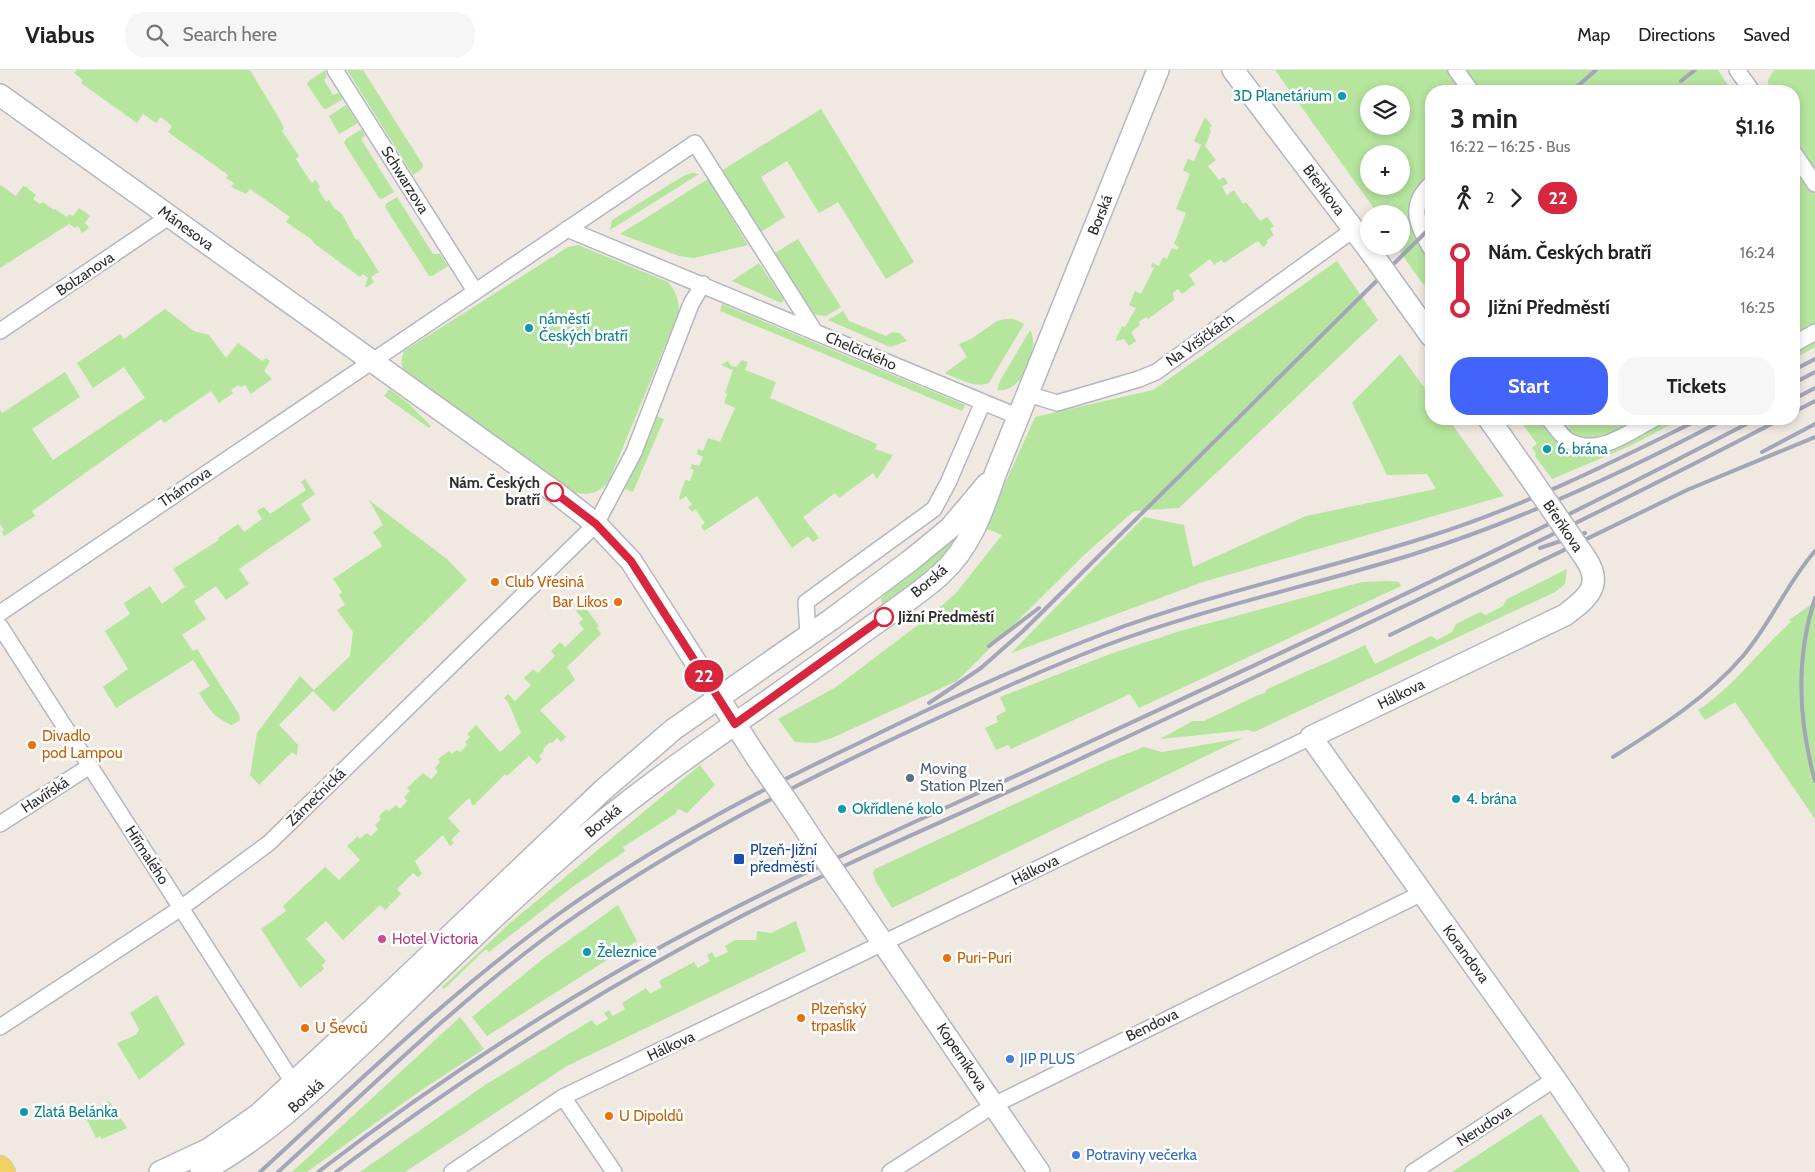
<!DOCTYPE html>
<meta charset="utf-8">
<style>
:root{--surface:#fff;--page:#f6f6f6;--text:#222;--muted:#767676;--line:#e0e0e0;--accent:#4264fb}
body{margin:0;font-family:Cabin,sans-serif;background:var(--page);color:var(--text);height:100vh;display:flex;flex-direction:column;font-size:19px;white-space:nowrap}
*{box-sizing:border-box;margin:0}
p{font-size:16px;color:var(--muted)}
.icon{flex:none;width:28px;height:28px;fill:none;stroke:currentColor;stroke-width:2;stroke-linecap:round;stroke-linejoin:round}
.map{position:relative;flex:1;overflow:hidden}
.panel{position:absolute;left:1425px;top:15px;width:375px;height:340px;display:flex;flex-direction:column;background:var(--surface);border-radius:20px;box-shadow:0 2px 8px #0003}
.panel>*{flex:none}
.badge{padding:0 10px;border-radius:16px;font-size:18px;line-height:32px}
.fabs{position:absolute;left:1360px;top:15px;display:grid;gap:10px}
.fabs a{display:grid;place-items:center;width:50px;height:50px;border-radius:50%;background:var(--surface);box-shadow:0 2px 8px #0003;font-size:25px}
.map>.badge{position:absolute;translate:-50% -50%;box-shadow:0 0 0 2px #fff}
.legs{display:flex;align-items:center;gap:8px;height:55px;padding:0 25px;font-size:16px}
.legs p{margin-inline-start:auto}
.summary{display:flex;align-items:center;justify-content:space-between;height:85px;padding:0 25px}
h1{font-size:28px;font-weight:800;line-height:38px}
.cta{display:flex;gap:10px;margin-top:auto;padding:10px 25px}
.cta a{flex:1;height:58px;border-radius:20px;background:var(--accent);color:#fff;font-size:20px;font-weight:800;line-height:58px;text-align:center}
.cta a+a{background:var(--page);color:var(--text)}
ul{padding:0 25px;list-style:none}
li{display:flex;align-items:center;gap:18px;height:55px;font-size:19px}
li i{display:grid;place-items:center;width:8px;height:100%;margin:0 6px;background:currentColor}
li i::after{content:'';width:12px;height:12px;margin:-6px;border:4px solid;border-radius:50%;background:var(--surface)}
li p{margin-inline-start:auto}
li:first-child i{background:linear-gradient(#0000 50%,currentColor 0)}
li:last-child i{background:linear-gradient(currentColor 50%,#0000 0)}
header{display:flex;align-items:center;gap:30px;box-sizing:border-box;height:70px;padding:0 25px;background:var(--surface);border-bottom:1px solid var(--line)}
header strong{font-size:24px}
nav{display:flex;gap:28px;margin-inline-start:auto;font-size:18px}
.search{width:350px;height:45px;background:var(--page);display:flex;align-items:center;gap:12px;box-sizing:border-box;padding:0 18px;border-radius:20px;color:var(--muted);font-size:19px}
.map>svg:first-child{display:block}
.green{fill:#b6e59e;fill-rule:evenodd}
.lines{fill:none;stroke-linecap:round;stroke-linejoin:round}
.street-casing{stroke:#b4b7c1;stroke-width:18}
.secondary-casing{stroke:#b4b7c1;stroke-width:24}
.primary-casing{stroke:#c9c9c9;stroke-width:26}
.street{stroke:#fff;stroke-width:15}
.secondary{stroke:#fff;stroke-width:21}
.primary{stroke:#f2d163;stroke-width:24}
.rail{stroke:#a3a6b8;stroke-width:4}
.secondary-bridge-casing{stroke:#b4b7c1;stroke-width:24;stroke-linecap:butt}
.secondary-bridge{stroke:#fff;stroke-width:21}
.line-1-casing{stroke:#fff;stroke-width:11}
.line-1{stroke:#d7263d;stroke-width:8}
.culture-dot{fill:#0f9aa8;stroke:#fff;stroke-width:2}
.stop-1-dot{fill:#fff;stroke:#d7263d;stroke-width:2.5}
.food-dot{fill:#e8710a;stroke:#fff;stroke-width:2}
.service-dot{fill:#5c6f8a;stroke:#fff;stroke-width:2}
.transit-dot{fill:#1a4fb4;stroke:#fff;stroke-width:2}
.hotel-dot{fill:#d1479c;stroke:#fff;stroke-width:2}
.shop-dot{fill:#3f7fe0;stroke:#fff;stroke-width:2}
.labels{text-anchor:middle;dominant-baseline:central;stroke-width:5;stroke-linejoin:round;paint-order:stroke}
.culture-label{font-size:15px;fill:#0d838f;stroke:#fff;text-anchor:start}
.street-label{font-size:15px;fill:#2e2e2e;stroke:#fff}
.stop-label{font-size:15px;font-weight:bold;fill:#2e2e2e;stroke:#fff;text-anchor:end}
.food-label{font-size:15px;fill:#c56008;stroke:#fff;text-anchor:start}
.service-label{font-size:15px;fill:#4e5e75;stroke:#fff;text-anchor:start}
.transit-label{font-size:15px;fill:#164399;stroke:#fff;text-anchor:start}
.hotel-label{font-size:15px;fill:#b23c85;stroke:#fff;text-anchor:start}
.shop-label{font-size:15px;fill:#366cbe;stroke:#fff;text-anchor:start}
</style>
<header>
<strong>Viabus</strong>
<div class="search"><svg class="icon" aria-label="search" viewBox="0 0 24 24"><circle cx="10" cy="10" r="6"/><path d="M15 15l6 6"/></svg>Search here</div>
<nav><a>Map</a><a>Directions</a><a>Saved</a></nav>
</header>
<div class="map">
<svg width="1815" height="1102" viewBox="0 0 1815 1102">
<rect width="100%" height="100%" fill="#efe9e1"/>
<path class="green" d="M 77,0 L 250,0 L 280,50 L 284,58 L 282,61 L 299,86 L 296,89 C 301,97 307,106 312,113 L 316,110 L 320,117 L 318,119 L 326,132 L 329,130 L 334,138 L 342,144 L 356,170 L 358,169 L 379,202 L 371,207 L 374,212 L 367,217 L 365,216 L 368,208 L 363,204 L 360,207 L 315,174 L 311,169 L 286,152 L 290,147 L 250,119 L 246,124 L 231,117 L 234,113 L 226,108 L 228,105 L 168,62 L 172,56 L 161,47 L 156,53 L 143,44 L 137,53 L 81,13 L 83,10 L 74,3 Z
M 325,0 L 327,7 L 324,10 L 333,25 L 339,23 L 343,29 L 326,39 L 323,38 L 307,14 L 309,11 Z
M 347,0 L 363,0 L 423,95 L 423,98 L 413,105 Z
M 1275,0 L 1718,0 L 1732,21 L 1431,21 L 1431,225 L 1396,176 L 1401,176 L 1401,144 L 1378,144 ZM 1369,24 L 1401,24 L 1401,56 L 1369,56 ZM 1369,84 L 1401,84 L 1401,116 L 1369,116 Z
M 1774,0 L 1815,0 L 1815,277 L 1794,289 L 1794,21 L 1769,21 L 1768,10 Z
M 346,35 L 358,53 L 339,64 L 329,46 Z
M 821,39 L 914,192 L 886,209 L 838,132 L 819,143 L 787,91 L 761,107 L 785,147 L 759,163 L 721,101 Z
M 1205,47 L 1212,56 L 1209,58 L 1211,61 L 1205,76 L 1216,90 L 1208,96 L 1219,110 L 1224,107 L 1228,113 L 1222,117 L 1227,125 L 1234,120 L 1243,134 L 1246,132 L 1260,151 L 1267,147 L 1274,156 L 1270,159 L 1274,165 L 1266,171 L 1268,173 L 1263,177 L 1258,171 L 1224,193 L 1221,190 L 1214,195 L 1210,189 L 1189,205 L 1195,214 L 1182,224 L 1178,219 L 1173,223 L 1174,230 L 1148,249 L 1146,247 L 1139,252 L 1140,255 L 1131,262 L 1136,271 L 1129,276 L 1124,269 L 1115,271 L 1122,256 L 1125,257 L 1136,238 L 1129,235 L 1135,221 L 1141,224 L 1154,198 L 1151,197 L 1152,193 L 1159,196 L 1163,187 L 1167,189 L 1172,178 L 1177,180 L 1179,177 L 1174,174 L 1186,143 L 1176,139 L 1190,104 L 1183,100 L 1188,89 L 1194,91 L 1201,75 L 1194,71 Z
M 362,59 L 365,66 L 361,69 L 394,122 L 382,129 L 379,128 L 344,73 L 346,69 Z
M 692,103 L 699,104 L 610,160 L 612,150 L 685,105 Z
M 708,109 L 748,175 L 694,188 L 679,186 L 620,164 Z
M 0,115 L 16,126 L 23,116 L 27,117 L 27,118 L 36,125 L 33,129 L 40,134 L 43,132 L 54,140 L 55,139 L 67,147 L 69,144 L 73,146 L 79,138 L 90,146 L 85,153 L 89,158 L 82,163 L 78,156 L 75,158 L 69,154 L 0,198 Z
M 397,127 L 433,184 L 440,184 L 448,196 L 432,206 L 429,206 L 385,137 L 386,134 Z
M 798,169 L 841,237 L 826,246 L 810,244 L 770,186 Z
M 578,175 L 668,212 C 676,222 679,229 679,242 L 609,411 C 599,424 587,426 572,422 L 407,305 C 401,296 400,291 404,281 L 568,177 Z
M 1337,191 L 1378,250 L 1179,438 L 1134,441 L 1084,485 L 957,611 L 832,668 L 816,673 L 795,672 L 778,649 L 836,617 L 931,545 L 956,523 L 1002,465 L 985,458 L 1035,347 L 1153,320 Z
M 759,193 L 784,230 L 781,233 L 732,211 Z
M 722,234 L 965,335 L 962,341 L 720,241 Z
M 165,239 L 194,261 L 209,265 L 226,288 L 238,273 L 262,291 L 266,288 L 270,291 L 264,301 L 272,309 L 251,324 L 245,315 L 241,317 L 238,315 L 231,320 L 233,323 L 219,333 L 211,321 L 164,353 L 161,349 L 32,441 L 35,446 L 4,466 L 2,462 L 4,460 L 0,454 L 0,340 L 2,343 L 65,302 L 80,327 L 32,359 L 53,390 L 145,328 L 124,297 L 93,318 L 77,293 L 120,264 L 124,269 Z
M 843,241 L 849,251 L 886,266 L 892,262 L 900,263 L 907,271 L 890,277 L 828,250 Z
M 1005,249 L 1014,249 L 1024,254 L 989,313 C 976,319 957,308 945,303 L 967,287 L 959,274 L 971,269 L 997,251 Z
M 1030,260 C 1041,278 1021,325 997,320 L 1000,311 Z
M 1400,284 L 1431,327 L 1431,349 L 1448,349 L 1504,426 L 1203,512 L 1011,583 L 1144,447 L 1184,455 L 1193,497 L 1306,446 L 1436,419 L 1427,404 L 1387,405 L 1352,333 Z
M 742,290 L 748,292 L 745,300 L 776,312 L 770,328 L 877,374 L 875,379 L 893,385 L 877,409 L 873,403 L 839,428 L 835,423 L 803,447 L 819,468 L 813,472 L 808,466 L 792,478 L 757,426 L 704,461 L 701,456 L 705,453 L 695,439 L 692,442 L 688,437 L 692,435 L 686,426 L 680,430 L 679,428 L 685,410 L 690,411 L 694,400 L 690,398 L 692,394 L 699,396 L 703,387 L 697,384 L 698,379 L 703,381 L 708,368 L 720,372 L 735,338 L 724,333 L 727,324 L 725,323 L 733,300 L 721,295 L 728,291 L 731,296 L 736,297 Z
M 389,319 L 407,332 L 431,356 L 429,358 L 384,326 Z
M 656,346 L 664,349 L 633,422 L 625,419 Z
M 1519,349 L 1681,349 L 1630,376 L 1552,409 L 1535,386 L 1536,384 L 1532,378 L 1537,374 Z
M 305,409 L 315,424 L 301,434 L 311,450 L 239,499 L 249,514 L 226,530 L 216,516 L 194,531 L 206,549 L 182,565 L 193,581 L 197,579 L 239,644 L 240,650 L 232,655 C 215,649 208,638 199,623 L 210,616 L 193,590 L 116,638 L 103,617 L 128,599 L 105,561 L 130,544 L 124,533 L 150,516 L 162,534 L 185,517 L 173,499 L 219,470 L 218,468 L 238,454 L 244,462 L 262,449 L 257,441 L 264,437 L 270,444 L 306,420 L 301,412 Z
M 369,430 L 447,489 L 467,510 L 334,642 L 313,621 L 279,655 L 298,675 L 297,686 L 292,682 L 259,715 L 250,705 L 257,663 L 300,606 L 314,620 L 350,586 L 353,562 L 337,540 L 345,535 L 339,525 L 342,522 L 333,509 L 382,476 L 373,462 L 383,455 Z
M 968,449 L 946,490 L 882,534 L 881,528 Z
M 1567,499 L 1565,514 L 1555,522 L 1254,662 L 1248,660 L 1160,669 L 1193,651 L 1204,651 L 1258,625 L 1265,623 L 1266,620 C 1299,604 1333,591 1365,575 L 1375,594 L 1431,566 L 1437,570 L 1452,562 L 1456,554 L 1480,542 L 1486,545 L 1503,536 L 1507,529 Z
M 1387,511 L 1399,512 L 1401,516 L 1139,638 L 1130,624 L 1011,679 L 1008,675 L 996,680 L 985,658 L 998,652 L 996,646 L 1006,641 L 1000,627 L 1110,584 L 1180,561 L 1362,512 Z
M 1815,532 L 1815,749 L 1735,632 L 1705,650 L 1698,640 C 1734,617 1759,580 1791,552 L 1789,550 Z
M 580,537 L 585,537 L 599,556 L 597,558 L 601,564 L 567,597 L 575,610 L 540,640 L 566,667 L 561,672 L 557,668 L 552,673 L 550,672 L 543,679 L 544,681 L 539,686 L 542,689 L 537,694 L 529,686 L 507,706 L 505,704 L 473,736 L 469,728 L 448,748 L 460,761 L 451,770 L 454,773 L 450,776 L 443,765 L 415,791 L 422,804 L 418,807 L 413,803 L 397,819 L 401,824 L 391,834 L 388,830 L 390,835 L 385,840 L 380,835 L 343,870 L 326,851 L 306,869 L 326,891 L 322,895 L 324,899 L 300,918 L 261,859 L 286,841 L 283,836 L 325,797 L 339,810 L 360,790 L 347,776 L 358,766 L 360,769 L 367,763 L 371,766 L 378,759 L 375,755 L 381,749 L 379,746 L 386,739 L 389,741 L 396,735 L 400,739 L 407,731 L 404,727 L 410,721 L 407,718 L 423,703 L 431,709 L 438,702 L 435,698 L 440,692 L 438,689 L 449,681 L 452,684 L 457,680 L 460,682 L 467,675 L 465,672 L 470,667 L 467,664 L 476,655 L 500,682 L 521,663 L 508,632 L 504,628 L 508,624 L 515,631 L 531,615 L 524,608 L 533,599 L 538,603 L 555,586 L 551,581 L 560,572 L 565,577 L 584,559 L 579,553 L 583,549 L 576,541 Z
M 1243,668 L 892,838 L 876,812 L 873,803 L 875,799 L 1105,692 L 1144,677 L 1162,682 Z
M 700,695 L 715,715 L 687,743 L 678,739 L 675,744 L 623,777 L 625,781 L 571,818 L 489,882 L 486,879 L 444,919 L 442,917 L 510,853 Z
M 618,835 L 637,871 L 487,966 L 472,947 L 544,888 Z
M 796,851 L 806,881 L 567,996 L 405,1102 L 360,1102 L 485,1015 L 592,950 L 596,956 L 608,949 L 604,943 L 609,940 L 613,946 L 625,939 L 622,933 L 646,918 L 650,924 L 662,917 L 659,911 L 694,892 L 698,898 L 710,891 L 707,885 L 712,882 L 715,888 L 728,882 L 725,876 L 735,870 L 756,870 L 757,861 L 771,863 Z
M 157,925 L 185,974 L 139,1010 L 117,973 L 136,965 L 139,959 L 130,943 Z
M 460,947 L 484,979 L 420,1021 L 307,1102 L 292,1102 Z
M 109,1031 L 127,1058 L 102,1069 L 100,1066 L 96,1068 L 85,1046 Z
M 1541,1044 L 1580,1102 L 1452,1102 Z"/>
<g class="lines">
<defs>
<path id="street" d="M 335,0 L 475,221
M 1456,0 L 1471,21
M 1737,0 L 1752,21
M 1794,83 L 1815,114
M 1431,114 C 1407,137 1418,155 1431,179
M 567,159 L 1019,347
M 0,261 L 170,146
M 1794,274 L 1815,262
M 1028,324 L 1057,333 L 1139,309 L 1156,302 L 1353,160
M 1549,349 C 1555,356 1562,368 1571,372 C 1600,386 1628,362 1654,349
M 0,543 L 695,73 L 815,262
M 0,556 L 294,1014
M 808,565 L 806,532 L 934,439 L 948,413 L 983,332
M 0,754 L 90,696
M 0,957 L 181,838 L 269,773 L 596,454 L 634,382 L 691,234 L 703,214
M 563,1027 L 614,1102
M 452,1102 L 563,1027 L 1311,667
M 890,1102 L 994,1035 L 1422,823
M 1413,1102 L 1555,1009"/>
<path id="secondary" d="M 1233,0 L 1370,181
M 0,25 L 555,422 L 596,454 L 631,491 L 757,688
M 1403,227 L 1431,266
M 1489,349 L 1527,403
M 1586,489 C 1604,516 1586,529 1565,545 L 1311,667 L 1555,1009 L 1618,1102
M 794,742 L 815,774
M 851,826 L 1039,1102
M 160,1102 L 209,1079 L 259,1044 L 371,941 L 603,720 L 674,659 L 832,549 L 911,490 L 950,458 L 987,414
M 201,1102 C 268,1066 321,1013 376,961 C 442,897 507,833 577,773 C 666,697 765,636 858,566 C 885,546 915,527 940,505 C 971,477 983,440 996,402 L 1158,0"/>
<path id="primary" d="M 0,1098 L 3,1102"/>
</defs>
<use href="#street" class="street-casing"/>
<use href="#secondary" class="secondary-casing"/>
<use href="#primary" class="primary-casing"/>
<use href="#street" class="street"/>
<use href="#secondary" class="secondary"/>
<use href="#primary" class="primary"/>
<path class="rail" d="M 1681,11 L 1695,0
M 1572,21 L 1596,0
M 1794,300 L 1815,289
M 1794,313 L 1815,302
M 1794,329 L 1815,318
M 1794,342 L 1815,331
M 1762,382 L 1815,354
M 1540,478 L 1585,463
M 1815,528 C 1795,589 1798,649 1815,711
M 1390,565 L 1687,420 L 1815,367
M 989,576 L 1039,538
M 929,633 L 981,598 L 1023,561 L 1431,157
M 1613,687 C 1659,658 1708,627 1743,586 C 1771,553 1787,513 1815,481
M 260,1102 C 357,1013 453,920 560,843 C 655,775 756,722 861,672 C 940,633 1020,596 1103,564 C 1209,524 1320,501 1427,467 C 1523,437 1611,393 1700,349
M 278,1102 C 370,1018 459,930 560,857 C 666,781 780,722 899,666 C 966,635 1034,603 1104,576 C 1205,538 1311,516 1414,484 C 1522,450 1625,402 1725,349
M 318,1102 C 428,1018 544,941 666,874 C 798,802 936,743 1072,680 C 1302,574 1532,466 1756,349
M 336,1102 C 463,1007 597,921 738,848 C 850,790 966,742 1080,689 C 1315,579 1551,469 1781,349"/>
<defs>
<path id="secondary-bridge" d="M 1370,181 L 1403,227
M 1527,403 L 1586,489
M 757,688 L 794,742
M 815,774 L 851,826"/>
</defs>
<use href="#secondary-bridge" class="secondary-bridge-casing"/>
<use href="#secondary-bridge" class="secondary-bridge"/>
</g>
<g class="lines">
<defs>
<path id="line-1" d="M 554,422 L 596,454 L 631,491 L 735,654 L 884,547"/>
</defs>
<use href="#line-1" class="line-1-casing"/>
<use href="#line-1" class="line-1"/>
</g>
<g class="culture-dot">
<circle cx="1342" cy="26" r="5"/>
<circle cx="529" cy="258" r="5"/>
<circle cx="1547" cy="379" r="5"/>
<circle cx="1456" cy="729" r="5"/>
<circle cx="842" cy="739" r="5"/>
<circle cx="587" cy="882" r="5"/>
<circle cx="24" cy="1042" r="5"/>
</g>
<g class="stop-1-dot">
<circle cx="554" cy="422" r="9"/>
<circle cx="884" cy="547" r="9"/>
</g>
<g class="food-dot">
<circle cx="495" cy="512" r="5"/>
<circle cx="618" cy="532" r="5"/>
<circle cx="32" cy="675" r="5"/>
<circle cx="947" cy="888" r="5"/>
<circle cx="801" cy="948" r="5"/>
<circle cx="305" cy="958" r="5"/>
<circle cx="609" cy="1046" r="5"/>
</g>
<circle class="service-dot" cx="910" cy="708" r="5"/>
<rect class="transit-dot" x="733" y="783" width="12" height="12" rx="2.5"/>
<circle class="hotel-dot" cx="382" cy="869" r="5"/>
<g class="shop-dot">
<circle cx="1010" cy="989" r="5"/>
<circle cx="1076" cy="1085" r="5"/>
</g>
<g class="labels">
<g class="culture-label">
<text x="1332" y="26" text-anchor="end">3D Planetárium</text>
<text x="539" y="249">náměstí<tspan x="539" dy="17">Českých bratří</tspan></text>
<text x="1557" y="379">6. brána</text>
<text x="1466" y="729">4. brána</text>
<text x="852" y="739">Okřídlené kolo</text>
<text x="597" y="882">Železnice</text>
<text x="34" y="1042">Zlatá Belánka</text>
</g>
<g class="street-label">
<text transform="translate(405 110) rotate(58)">Schwarzova</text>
<text transform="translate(1324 120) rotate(53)">Břeňkova</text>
<text transform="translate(1100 145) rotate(-68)">Borská</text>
<text transform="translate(186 158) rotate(36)">Mánesova</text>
<text transform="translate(85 204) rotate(-34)">Bolzanova</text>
<text transform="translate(1200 270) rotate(-35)">Na Vršíčkách</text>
<text transform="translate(861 281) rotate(23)">Chelčického</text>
<text transform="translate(185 417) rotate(-34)">Thámova</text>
<text transform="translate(1563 456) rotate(56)">Břeňkova</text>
<text transform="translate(929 511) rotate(-40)">Borská</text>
<text transform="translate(1401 624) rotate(-26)">Hálkova</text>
<text transform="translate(45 725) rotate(-33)">Havířská</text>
<text transform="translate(316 727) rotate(-44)">Zámečnická</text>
<text transform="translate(603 751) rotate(-40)">Borská</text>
<text transform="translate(147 785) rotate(57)">Hřímalého</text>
<text transform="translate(1035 800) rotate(-26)">Hálkova</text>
<text transform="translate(1466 884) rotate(54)">Korandova</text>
<text transform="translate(1152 955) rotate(-26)">Bendova</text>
<text transform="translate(671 976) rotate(-25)">Hálkova</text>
<text transform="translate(962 987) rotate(56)">Koperníkova</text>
<text transform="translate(306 1026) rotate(-42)">Borská</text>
<text transform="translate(1484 1056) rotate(-33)">Nerudova</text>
</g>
<g class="stop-label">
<text x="540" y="413">Nám. Českých<tspan x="540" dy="17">bratří</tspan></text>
<text x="898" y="547" text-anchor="start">Jižní Předměstí</text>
</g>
<g class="food-label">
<text x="505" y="512">Club Vřesiná</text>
<text x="608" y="532" text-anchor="end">Bar Likos</text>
<text x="42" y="666">Divadlo<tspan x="42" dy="17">pod Lampou</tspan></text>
<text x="957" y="888">Puri-Puri</text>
<text x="811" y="939">Plzeňský<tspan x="811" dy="17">trpaslík</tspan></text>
<text x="315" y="958">U Ševců</text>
<text x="619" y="1046">U Dipoldů</text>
</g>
<g class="service-label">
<text x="920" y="699">Moving<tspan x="920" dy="17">Station Plzeň</tspan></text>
</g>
<g class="transit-label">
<text x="750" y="780">Plzeň-Jižní<tspan x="750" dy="17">předměstí</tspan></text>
</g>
<g class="hotel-label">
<text x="392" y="869">Hotel Victoria</text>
</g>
<g class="shop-label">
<text x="1020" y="989">JIP PLUS</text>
<text x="1086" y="1085">Potraviny večerka</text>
</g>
</g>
</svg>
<div class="fabs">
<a><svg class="icon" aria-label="layers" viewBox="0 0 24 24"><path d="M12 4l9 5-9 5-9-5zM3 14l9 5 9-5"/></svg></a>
<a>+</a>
<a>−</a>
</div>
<b class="badge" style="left:704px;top:606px;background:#d7263d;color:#fff">22</b>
<section class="panel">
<div class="summary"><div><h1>3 min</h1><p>16:22 – 16:25 · Bus</p></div><b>$1.16</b></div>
<div class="legs"><svg class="icon" aria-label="walk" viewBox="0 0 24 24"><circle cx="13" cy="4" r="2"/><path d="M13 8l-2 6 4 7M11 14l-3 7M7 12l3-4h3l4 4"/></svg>2<svg class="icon" aria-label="forward" viewBox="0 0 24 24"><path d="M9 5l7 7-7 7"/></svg><b class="badge" style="background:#d7263d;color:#fff">22</b></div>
<ul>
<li><i style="color:#d7263d"></i><b>Nám. Českých bratří</b><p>16:24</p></li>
<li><i style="color:#d7263d"></i><b>Jižní Předměstí</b><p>16:25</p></li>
</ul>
<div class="cta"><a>Start</a><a>Tickets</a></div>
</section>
</div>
